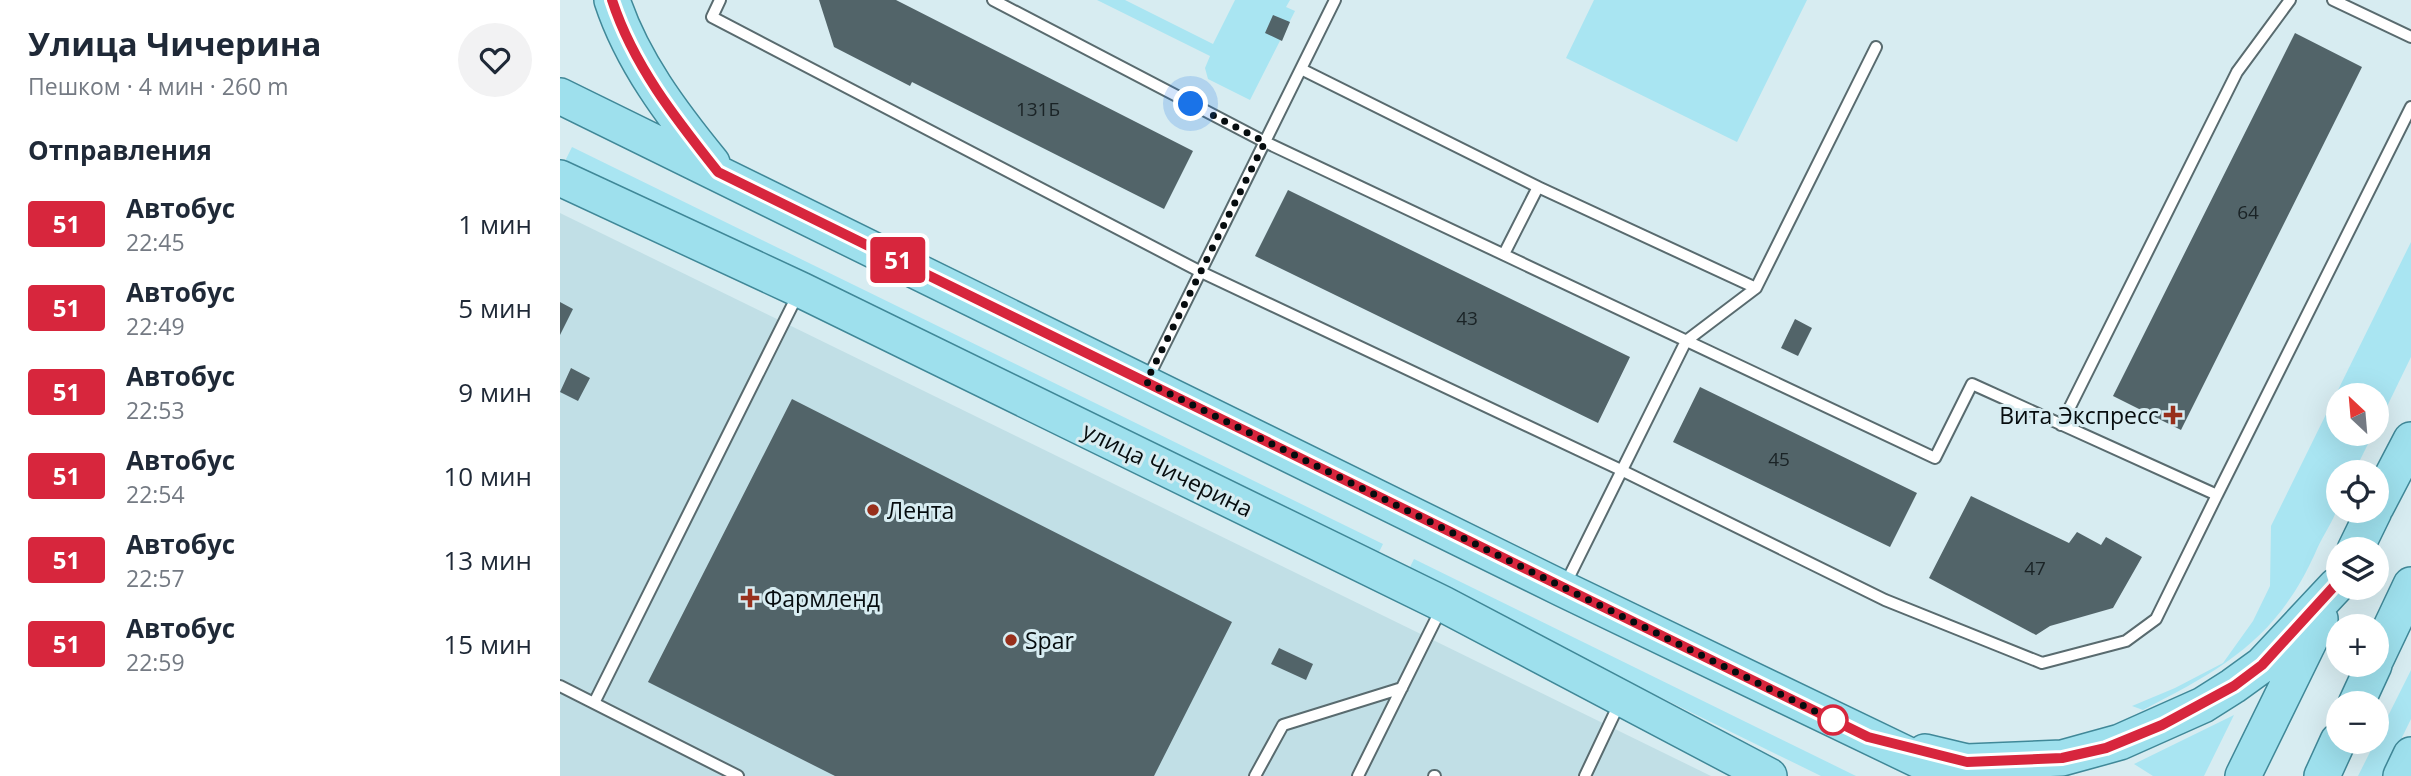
<!DOCTYPE html>
<html lang="ru">
<meta charset="utf-8">
<style>
:root{--surface:#fff;--page:#f2f2f3;--text:#1f2937;--muted:#747a83}
body{margin:0;font-family:"Open Sans",sans-serif;background:var(--page);color:var(--text);height:100vh;display:flex;flex-direction:column;font-size:26px;white-space:nowrap}
*{box-sizing:border-box;margin:0}
p{font-size:23px;color:var(--muted)}
.icon{flex:none;width:38px;height:38px;fill:none;stroke:currentColor;stroke-width:2;stroke-linecap:round;stroke-linejoin:round}
.map{position:relative;flex:1;overflow:hidden}
.side{display:flex;flex-direction:column;background:var(--surface);width:560px}
.side>*{flex:none}
.badge{padding:0 14px;border-radius:5px;font-size:24px;line-height:46px}
.needle{width:46px;rotate:334deg}
.tools{position:absolute;left:1766px;top:383px;display:grid;gap:14px}
.tools a{display:grid;place-items:center;width:63px;height:63px;border-radius:50%;background:var(--surface);box-shadow:0 7px 28px #0002;font-size:35px}
.you{position:absolute;width:35px;height:35px;margin:-18px;border:5px solid #fff;border-radius:50%;background:#1a73e8;box-shadow:0 0 0 10px #1a73e833}
.map>.badge{position:absolute;translate:-50% -50%;box-shadow:0 0 0 4px #fff}
h2{padding:0 28px;font-size:26px;line-height:63px}
.round{display:grid;place-items:center;flex:none;width:74px;height:74px;border-radius:37px;background:var(--page)}
.summary{display:flex;align-items:center;justify-content:space-between;height:119px;padding:0 28px}
h1{font-size:33px;font-weight:700;line-height:52px}
ul{padding:0;list-style:none}
li{display:flex;align-items:center;gap:21px;height:84px;padding:0 28px}
li div{flex:1}
li b{display:block;font-size:26px}
li em{font-style:normal}
li .badge{min-width:77px;font-weight:700;text-align:center}
main{display:flex;flex:1;min-height:0}
.map>svg:first-child{display:block}
.built{fill:#c1dfe6}
.green{fill:#a9e5f2}
.building{fill:#526469}
.lines{fill:none;stroke-linecap:round;stroke-linejoin:round}
.service-casing{stroke:#596b6f;stroke-width:14}
.primary-casing{stroke:#408898;stroke-width:38}
.service{stroke:#fff;stroke-width:10}
.primary{stroke:#9ee0ed;stroke-width:35}
.line-casing{stroke:#fff;stroke-width:16}
.line{stroke:#d7263d;stroke-width:10}
.walk{stroke:#070d0f;stroke-width:7;stroke-dasharray:0 12.6}
.poi-dot{fill:#982f1b;stroke:#d7ecf1;stroke-width:2.5}
.stop-dot{fill:#fff;stroke:#d7263d;stroke-width:3.5}
.labels{text-anchor:middle;dominant-baseline:central;stroke-width:6;stroke-linejoin:round;paint-order:stroke}
.number-label{font-size:19px;fill:#1a2326}
.poi-label{font-size:23px;fill:#070d0f;stroke:#d7ecf1;text-anchor:start}
.street-label{font-size:23px;fill:#070d0f;stroke:#d7ecf1}
</style>
<main>
<section class="side">
<div class="summary"><div><h1>Улица Чичерина</h1><p>Пешком · 4 мин · 260 m</p></div><a class="round"><svg class="icon" aria-label="heart" viewBox="0 0 24 24"><path d="M12 20l-8-8c-3-5 5-10 8-4 3-6 11-1 8 4z"/></svg></a></div>
<h2>Отправления</h2>
<ul>
<li><span class="badge" style="background:#d7263d;color:#fff">51</span><div><b>Автобус</b><p>22:45</p></div><em>1 мин</em></li>
<li><span class="badge" style="background:#d7263d;color:#fff">51</span><div><b>Автобус</b><p>22:49</p></div><em>5 мин</em></li>
<li><span class="badge" style="background:#d7263d;color:#fff">51</span><div><b>Автобус</b><p>22:53</p></div><em>9 мин</em></li>
<li><span class="badge" style="background:#d7263d;color:#fff">51</span><div><b>Автобус</b><p>22:54</p></div><em>10 мин</em></li>
<li><span class="badge" style="background:#d7263d;color:#fff">51</span><div><b>Автобус</b><p>22:57</p></div><em>13 мин</em></li>
<li><span class="badge" style="background:#d7263d;color:#fff">51</span><div><b>Автобус</b><p>22:59</p></div><em>15 мин</em></li>
</ul>
</section>
<div class="map">
<svg width="1851" height="776" viewBox="0 0 1851 776">
<rect width="100%" height="100%" fill="#d7ecf1"/>
<path class="built" d="M 0,213 L 1151,776 L 0,776 Z"/>
<path class="green" d="M 537,0 L 565,0 L 653,44 L 675,0 L 730,0 L 726,7 L 735,11 L 690,100 L 648,79 L 645,68 L 650,56 Z
M 1034,0 L 1247,0 L 1177,142 L 1006,58 Z
M 12,147 L 823,544 L 816,558 L 5,161 Z
M 1851,242 L 1851,357 L 1817,427 L 1816,396 L 1778,396 L 1778,434 L 1813,434 L 1794,472 L 1778,472 C 1778,482 1780,495 1778,505 C 1775,519 1763,535 1757,549 C 1718,638 1666,667 1583,710 L 1572,706 L 1615,688 L 1663,663 L 1693,621 L 1710,586 L 1711,526 Z
M 854,559 L 1296,776 L 1261,776 L 847,573 Z
M 1851,670 L 1851,719 L 1823,776 L 1798,776 Z
M 1674,715 L 1644,776 L 1593,776 L 1574,764 Z"/>
<path class="building" d="M 259,0 L 336,0 L 633,151 L 604,209 L 352,82 L 350,86 L 274,47 Z
M 713,15 L 730,22 L 722,41 L 705,33 Z
M 1735,33 L 1802,67 L 1621,430 L 1553,396 Z
M 728,190 L 1070,357 L 1038,423 L 695,256 Z
M 0,302 L 13,309 L 0,335 Z
M 1235,319 L 1252,328 L 1238,356 L 1221,348 Z
M 11,368 L 30,378 L 18,401 L 0,392 Z
M 1140,387 L 1357,493 L 1330,547 L 1113,442 Z
M 232,399 L 672,622 L 594,776 L 275,776 L 88,682 Z
M 1411,496 L 1509,543 L 1517,532 L 1541,545 L 1546,537 L 1582,557 L 1553,608 L 1490,626 L 1476,635 L 1369,578 Z
M 719,648 L 753,664 L 746,680 L 711,664 Z"/>
<g class="lines">
<defs>
<path id="service" d="M 160,0 L 152,17 L 641,272 L 1061,470 L 1325,600 L 1482,663 L 1566,641 L 1596,619 L 1657,495
M 433,0 L 705,142 L 1375,458 L 1412,384 L 1657,495 L 1851,107
M 1773,0 L 1851,37
M 741,69 L 978,187 L 1196,288
M 944,254 L 978,187
M 587,380 L 775,0
M 1501,425 L 1677,72 L 1730,0
M 1004,587 L 1126,341 L 1196,288 L 1316,47
M 0,686 L 178,776
M 34,703 L 239,292
M 695,776 L 723,725 L 842,688
M 798,776 L 881,609
M 874,776 L 875,776
M 1025,776 L 1059,704"/>
<path id="primary" d="M 52,0 C 72,61 112,114 152,163
M 0,96 L 1003,589 L 1392,776
M 0,178 L 241,290 L 883,604 L 1209,776
M 1816,507 L 1851,440
M 1795,550 L 1814,511
M 1816,659 L 1851,585
M 1796,704 L 1814,665
M 1365,752 L 1407,762 L 1502,758 L 1560,742 L 1643,705 L 1673,686 L 1702,665 L 1776,586
M 1683,776 L 1760,619
M 1762,776 L 1778,741
M 1841,776 L 1851,755"/>
</defs>
<use href="#service" class="service-casing"/>
<use href="#primary" class="primary-casing"/>
<use href="#service" class="service"/>
<use href="#primary" class="primary"/>
</g>
<g class="lines">
<defs>
<path id="line" d="M 52,0 C 73,65 116,119 158,172 L 1308,737 L 1407,762 L 1502,758 L 1546,748 L 1602,725 L 1674,686 L 1702,665 L 1778,582"/>
</defs>
<use href="#line" class="line-casing"/>
<use href="#line" class="line"/>
<path class="walk" d="M 631,104 L 705,142 L 586,382 L 1273,720"/>
</g>
<g class="poi-dot">
<path d="M1609.5 404.5h7v7h7v7h-7v7h-7v-7h-7v-7h7z"/>
<circle cx="313" cy="510" r="7"/>
<path d="M186.5 587.5h7v7h7v7h-7v7h-7v-7h-7v-7h7z"/>
<circle cx="451" cy="640" r="7"/>
</g>
<circle class="stop-dot" cx="1273" cy="720" r="14"/>
<g class="labels">
<g class="number-label">
<text x="478" y="109">131Б</text>
<text x="1688" y="212">64</text>
<text x="907" y="318">43</text>
<text x="1219" y="459">45</text>
<text x="1475" y="568">47</text>
</g>
<g class="poi-label">
<text x="1599" y="415" text-anchor="end">Вита Экспресс</text>
<text x="327" y="510">Лента</text>
<text x="204" y="598">Фармленд</text>
<text x="465" y="640">Spar</text>
</g>
<g class="street-label">
<text transform="translate(608 469) rotate(26)">улица Чичерина</text>
</g>
</g>
</svg>
<div class="tools">
<a><svg class="needle" viewBox="-14 -14 28 28"><path d="M0-13l5 13h-10z" fill="#e53935"/><path d="M0 13l5-13h-10z" fill="#747a83"/></svg></a>
<a><svg class="icon" aria-label="locate" viewBox="0 0 24 24"><circle cx="12" cy="12" r="6"/><path d="M12 2v4M12 18v4M2 12h4M18 12h4"/></svg></a>
<a><svg class="icon" aria-label="layers" viewBox="0 0 24 24"><path d="M12 4l9 5-9 5-9-5zM3 14l9 5 9-5"/></svg></a>
<a>+</a>
<a>−</a>
</div>
<div class="you" style="left:631px;top:104px"></div>
<b class="badge" style="left:338px;top:260px;background:#d7263d;color:#fff">51</b>
</div>
</main>
